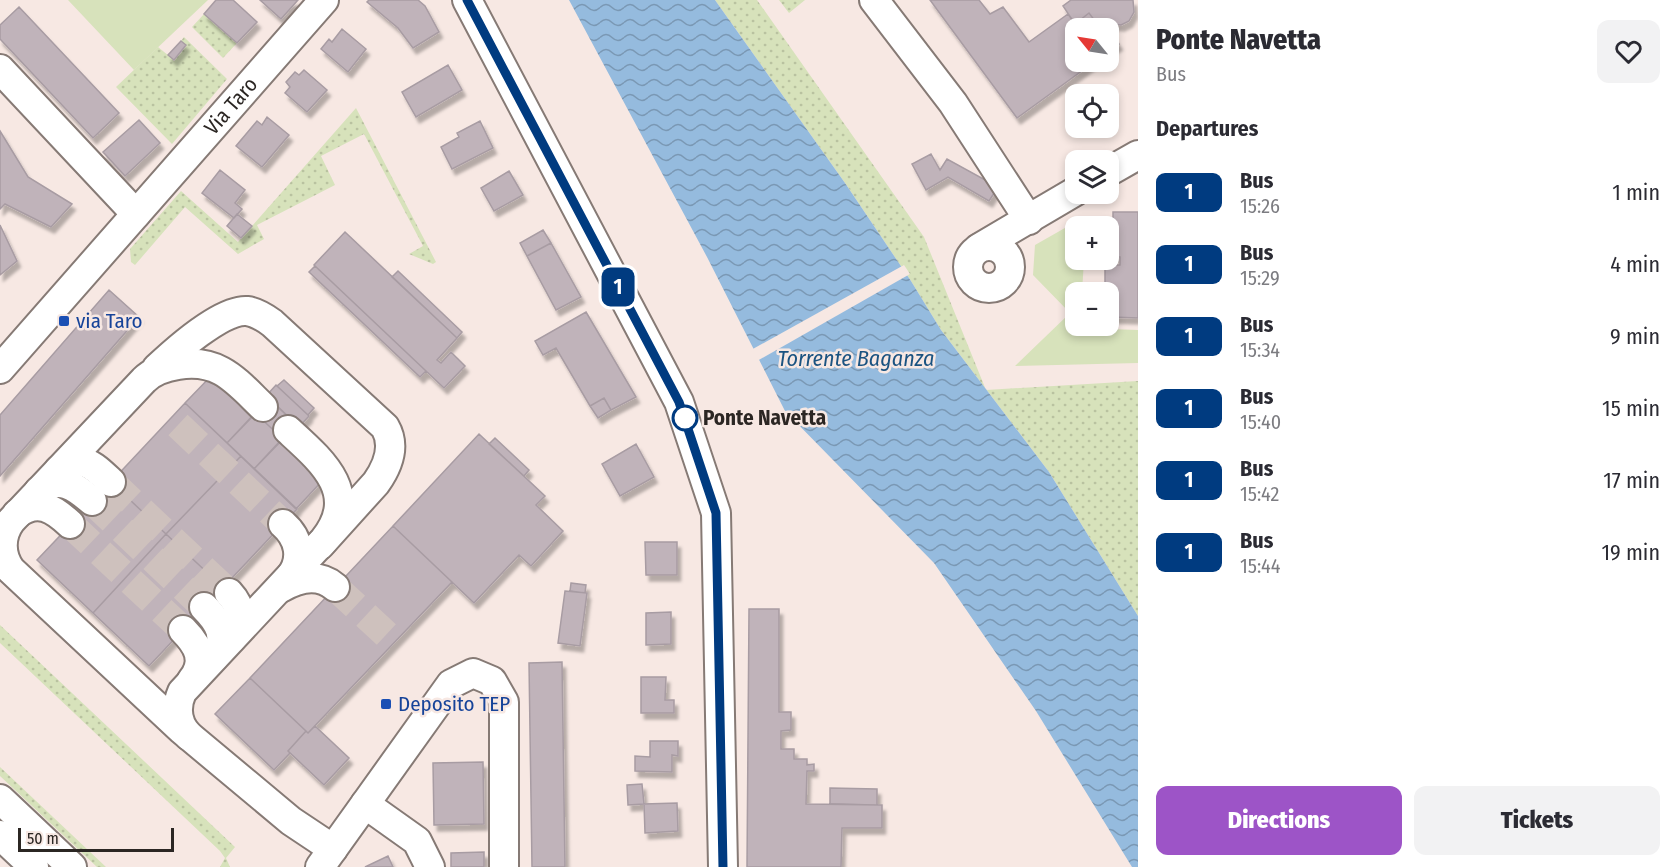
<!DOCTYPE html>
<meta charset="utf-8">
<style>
:root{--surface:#fff;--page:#f2f2f3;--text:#2b2b33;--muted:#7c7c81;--accent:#9d54c7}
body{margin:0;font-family:"Fira Sans Condensed",sans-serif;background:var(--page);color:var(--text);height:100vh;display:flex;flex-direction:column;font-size:22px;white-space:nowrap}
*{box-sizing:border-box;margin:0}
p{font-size:20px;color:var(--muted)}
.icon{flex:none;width:33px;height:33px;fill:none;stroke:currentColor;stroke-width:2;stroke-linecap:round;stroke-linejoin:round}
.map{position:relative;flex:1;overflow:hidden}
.sheet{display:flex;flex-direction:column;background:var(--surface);width:540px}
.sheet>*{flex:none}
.badge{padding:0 12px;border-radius:9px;font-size:21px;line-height:39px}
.needle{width:39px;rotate:300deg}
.controls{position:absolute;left:1065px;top:18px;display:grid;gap:12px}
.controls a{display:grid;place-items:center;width:54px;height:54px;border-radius:12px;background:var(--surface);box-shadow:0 3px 9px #0003;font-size:30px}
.scale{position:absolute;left:18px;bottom:15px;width:156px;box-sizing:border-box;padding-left:6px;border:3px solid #2b2623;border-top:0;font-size:16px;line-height:21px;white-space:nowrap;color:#2b2623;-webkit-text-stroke:4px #f7e8e3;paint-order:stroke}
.map>.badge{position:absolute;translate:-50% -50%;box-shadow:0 0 0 3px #fff}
h2{padding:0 18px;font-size:22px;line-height:54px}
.round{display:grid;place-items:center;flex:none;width:63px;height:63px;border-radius:12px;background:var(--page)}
.overview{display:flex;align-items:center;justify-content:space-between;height:102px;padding:0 18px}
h1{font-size:28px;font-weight:800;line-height:45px}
.cta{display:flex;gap:12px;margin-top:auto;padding:12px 18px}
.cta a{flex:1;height:69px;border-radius:12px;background:var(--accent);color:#fff;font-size:24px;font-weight:800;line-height:69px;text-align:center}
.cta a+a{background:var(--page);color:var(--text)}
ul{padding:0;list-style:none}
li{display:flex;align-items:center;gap:18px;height:72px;padding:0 18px}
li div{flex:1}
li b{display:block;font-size:22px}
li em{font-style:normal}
li .badge{min-width:66px;font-weight:700;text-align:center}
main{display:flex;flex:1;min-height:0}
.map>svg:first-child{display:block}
.grass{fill:url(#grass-dots)}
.green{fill:#d7e2bb}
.water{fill:url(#water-waves)}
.pier{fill:#f7e8e3}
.building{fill:#c0b3ba;stroke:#a89ca3;stroke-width:1.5;filter:url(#shadow)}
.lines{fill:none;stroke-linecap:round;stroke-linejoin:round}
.minor-tunnel{stroke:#cec1bd;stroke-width:28;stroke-dasharray:28 14;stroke-linecap:butt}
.minor-casing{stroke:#867a75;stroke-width:32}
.minor{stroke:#fff;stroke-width:28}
.line-casing{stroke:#fff;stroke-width:14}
.line{stroke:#003b80;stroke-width:9}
.transit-dot{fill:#1a4fb4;stroke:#f7e8e3;stroke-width:2}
.stop-dot{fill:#fff;stroke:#003b80;stroke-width:3}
.labels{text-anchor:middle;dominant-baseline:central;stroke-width:5;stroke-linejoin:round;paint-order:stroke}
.street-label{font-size:21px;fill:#2b2623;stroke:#f7e8e3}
.transit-label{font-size:21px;fill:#164399;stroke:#f7e8e3;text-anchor:start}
.stop-label{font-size:21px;font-weight:bold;fill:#2b2623;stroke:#f7e8e3;text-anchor:start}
.water-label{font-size:22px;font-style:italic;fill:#1b5381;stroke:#f7e8e3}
</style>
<main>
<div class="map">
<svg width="1138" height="867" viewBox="0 0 1138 867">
<defs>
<pattern id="grass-dots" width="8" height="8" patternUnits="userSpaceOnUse" patternTransform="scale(1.5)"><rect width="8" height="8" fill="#d7e2bb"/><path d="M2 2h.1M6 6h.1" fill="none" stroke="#b9c2a0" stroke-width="1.8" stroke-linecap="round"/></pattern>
<pattern id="water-waves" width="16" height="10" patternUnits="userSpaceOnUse" patternTransform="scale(1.5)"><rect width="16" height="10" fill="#95bbde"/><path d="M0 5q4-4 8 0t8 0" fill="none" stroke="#7a98b4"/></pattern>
<filter id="shadow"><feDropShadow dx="3.5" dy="6" stdDeviation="1.5" flood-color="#0004"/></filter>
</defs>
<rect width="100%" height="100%" fill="#f7e8e3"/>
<path class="grass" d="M 715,0 L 757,0 L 924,237 L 986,390 L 1138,381 L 1138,616 L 1049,472 L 941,330 L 911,281 L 845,183 Z
M 779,0 L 805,0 L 789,13 Z
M 204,14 L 237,43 L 223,58 L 192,27 Z
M 184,37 L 227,79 L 172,144 L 116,87 L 158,47 L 174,60 L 186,46 L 181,41 Z
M 356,108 L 436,262 L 433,264 L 409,254 L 423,246 L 364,134 L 321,156 L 335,185 L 257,225 L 264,239 L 238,254 L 185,207 L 135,265 L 131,262 L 130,249 L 181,191 L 238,242 Z
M 0,625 L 235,847 L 226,858 L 230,867 L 220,867 L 225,858 L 220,851 L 0,643 Z
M 0,767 L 106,867 L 97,867 L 0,776 Z"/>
<path class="green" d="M 68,0 L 208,0 L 134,70 Z
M 1086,216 L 1085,226 L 1076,226 L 1076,260 L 1084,260 L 1082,292 L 1076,292 L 1076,326 L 1081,326 L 1081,328 L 1138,330 L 1138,363 L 1015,366 L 1070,313 L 1033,275 L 1035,245 Z"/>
<path class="water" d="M 569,0 L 715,0 L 845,183 L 911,281 L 941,330 L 1049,472 L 1138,616 L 1138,867 L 1132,867 L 1036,711 L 934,563 L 785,411 L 707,257 Z"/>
<path class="pier" d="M 904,265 L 910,274 L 757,361 L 751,350 Z"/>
<path class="building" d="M 216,0 L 233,0 L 257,22 L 237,43 L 204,14 Z
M 260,0 L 298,0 L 281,19 Z
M 369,0 L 418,0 L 425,6 L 439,32 L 413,48 L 398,28 L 367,2 Z
M 930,0 L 979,0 L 990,14 L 1003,7 L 1029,42 L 1068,14 L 1075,24 L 1089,13 L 1098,25 L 1102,22 L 1108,28 L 1076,28 L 1076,62 L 1094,62 L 1017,118 Z
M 1071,0 L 1133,0 L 1134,12 L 1129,21 L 1121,25 L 1113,24 L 1106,19 L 1098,25 L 1089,13 L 1075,24 L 1063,6 Z
M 19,7 L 119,113 L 93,138 L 0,39 L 0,25 Z
M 342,29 L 366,49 L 348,72 L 321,49 L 329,39 L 332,42 Z
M 1108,30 L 1119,44 L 1108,51 Z
M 181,41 L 186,45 L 174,60 L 168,55 Z
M 448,65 L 462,90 L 416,117 L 402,92 Z
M 304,70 L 327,90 L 307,112 L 285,93 L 290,87 L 286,82 L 295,72 L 299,75 Z
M 267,117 L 289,135 L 262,167 L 236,146 L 257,121 L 262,125 Z
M 139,120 L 160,143 L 125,176 L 103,152 Z
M 480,121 L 493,148 L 452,169 L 441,147 L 459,137 L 457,133 Z
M 0,131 L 28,177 L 72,204 L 51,227 L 5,204 L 0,209 Z
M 931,154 L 940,170 L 947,159 L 998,187 L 989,201 L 948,177 L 926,190 L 912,164 Z
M 220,170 L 245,190 L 235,203 L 242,209 L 234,218 L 202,193 Z
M 509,171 L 523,195 L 494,211 L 481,188 Z
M 1113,212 L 1138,212 L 1138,318 L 1111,317 L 1111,309 L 1108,308 L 1108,292 L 1105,292 L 1105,265 L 1120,265 L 1120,257 L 1113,257 Z
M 237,214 L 252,226 L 241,238 L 227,226 Z
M 0,225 L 17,261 L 0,275 Z
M 543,230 L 551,243 L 527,256 L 520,243 Z
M 345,232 L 457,338 L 437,360 L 441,363 L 451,352 L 465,366 L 444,388 L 314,265 Z
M 551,243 L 581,297 L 556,310 L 527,256 Z
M 315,266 L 426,371 L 420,377 L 309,272 Z
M 398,271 L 462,332 L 457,338 L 392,277 Z
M 109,290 L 139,317 L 0,476 L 0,415 Z
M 586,312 L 636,397 L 611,410 L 604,398 L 590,406 L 556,348 L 543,355 L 535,341 Z
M 211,376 L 253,416 L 227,443 L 185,403 Z
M 284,380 L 314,408 L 308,415 L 277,386 Z
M 276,385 L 309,416 L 299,427 L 266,396 Z
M 604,398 L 611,410 L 598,418 L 590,406 Z
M 270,399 L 295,423 L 281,437 L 256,414 Z
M 185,403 L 241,456 L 166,534 L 111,482 Z
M 255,413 L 283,439 L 254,469 L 227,443 Z
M 479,434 L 545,496 L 536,505 L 563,531 L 531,566 L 519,555 L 474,603 L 393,526 Z
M 495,438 L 529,470 L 524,476 L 489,444 Z
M 280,441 L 322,481 L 296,509 L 254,469 Z
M 636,444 L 654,477 L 620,496 L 602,464 Z
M 241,456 L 297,509 L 231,579 L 237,585 L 229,593 L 166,534 Z
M 111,482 L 166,534 L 93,613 L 37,560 Z
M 393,526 L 452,582 L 308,733 L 250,678 Z
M 166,534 L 229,593 L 215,596 L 149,666 L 93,613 Z
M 645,542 L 677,542 L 677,575 L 646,575 Z
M 571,583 L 586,585 L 585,593 L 570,591 Z
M 565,591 L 587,593 L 580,646 L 558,643 Z
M 749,609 L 779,609 L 779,712 L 791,712 L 791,730 L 781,731 L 781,749 L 794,749 L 794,759 L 807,759 L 807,765 L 814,764 L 814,771 L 807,771 L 806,804 L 882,805 L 882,828 L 842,828 L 841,867 L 747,867 Z
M 671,612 L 671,644 L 646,645 L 646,613 Z
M 562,662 L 565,867 L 532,867 L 529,663 Z
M 641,677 L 666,677 L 665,700 L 674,700 L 674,713 L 641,713 Z
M 250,678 L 306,731 L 288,751 L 290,753 L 274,770 L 215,714 Z
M 315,726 L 349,758 L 324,785 L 288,751 L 306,731 L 308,733 Z
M 650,741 L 678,741 L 678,756 L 672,755 L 672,772 L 635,771 L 635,756 L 650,757 Z
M 483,762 L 484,824 L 434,825 L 433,763 Z
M 642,784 L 644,804 L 628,805 L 627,785 Z
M 830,788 L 877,789 L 877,805 L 830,804 Z
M 677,803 L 678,831 L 645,833 L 644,804 Z
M 484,852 L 484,867 L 451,867 L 451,853 Z
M 388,856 L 393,867 L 365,867 Z"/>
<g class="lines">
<path class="minor-tunnel" d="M 178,425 L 283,524
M 111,482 L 229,593
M 92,501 L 204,607
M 70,524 L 183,630
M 335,587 L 390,638"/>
<defs>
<g id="minor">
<path d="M 467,0 L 679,402 L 716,513 L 723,867"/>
<path d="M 874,0 L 953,103 L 1029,220"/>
<path d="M 0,69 L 136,214"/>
<path d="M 1108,172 L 1138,155"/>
<circle cx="989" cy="267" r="21"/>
<path d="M 979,248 L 1076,191"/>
<path d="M 157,368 C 174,352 222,309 247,311 C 256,312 265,318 272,323 L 385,427 C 396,446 388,466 376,483 L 320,545"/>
<path id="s1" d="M 0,369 L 324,0"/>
<path d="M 263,407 C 236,381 219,358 178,365 C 165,367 153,371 144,380 L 11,521 C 0,536 0,555 11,570 L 182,730 L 291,821 L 333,849"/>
<path d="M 59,470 C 81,452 94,466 111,482"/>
<path d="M 39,491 C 59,474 76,487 92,501"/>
<path d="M 17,514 C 38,498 54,509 70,524"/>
<path d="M 283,524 C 299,538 304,559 290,577"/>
<path d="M 281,588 C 298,578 319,573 335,587"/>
<path d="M 229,593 C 242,607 244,622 232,638"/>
<path d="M 204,607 C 219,622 229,638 214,657"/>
<path d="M 183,630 C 198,645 207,661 192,680"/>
<path d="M 189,736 C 177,724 175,708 182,692 L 324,540 C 361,493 322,461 288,430"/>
<path d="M 0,799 L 72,867"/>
<path d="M 365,804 L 417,841 L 430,867"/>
<path d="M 0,835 L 34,867"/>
<path d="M 320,867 L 451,684 L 473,673 L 492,681 L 504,702 L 504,867"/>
</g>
</defs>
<use href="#minor" class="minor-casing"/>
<use href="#minor" class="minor"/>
</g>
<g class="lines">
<defs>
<path id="line" d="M 467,0 L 679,402 L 716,513 L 723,867"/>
</defs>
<use href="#line" class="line-casing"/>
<use href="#line" class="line"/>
</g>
<g class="transit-dot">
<rect x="58" y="315" width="12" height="12" rx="3"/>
<rect x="380" y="698" width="12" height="12" rx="3"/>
</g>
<circle class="stop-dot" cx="685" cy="418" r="12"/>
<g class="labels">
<g class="street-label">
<text stroke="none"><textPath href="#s1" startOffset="350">Via Taro</textPath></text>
</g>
<g class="transit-label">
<text x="76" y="321">via Taro</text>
<text x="398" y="704">Deposito TEP</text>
</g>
<g class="stop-label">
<text x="703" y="418">Ponte Navetta</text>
</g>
<g class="water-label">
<text x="856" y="358">Torrente Baganza</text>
</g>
</g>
</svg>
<div class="controls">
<a><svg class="needle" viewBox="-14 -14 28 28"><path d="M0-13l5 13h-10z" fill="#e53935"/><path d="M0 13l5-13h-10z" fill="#7c7c81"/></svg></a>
<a><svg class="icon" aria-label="locate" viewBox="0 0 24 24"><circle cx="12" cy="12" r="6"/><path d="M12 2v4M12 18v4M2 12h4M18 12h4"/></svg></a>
<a><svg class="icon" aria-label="layers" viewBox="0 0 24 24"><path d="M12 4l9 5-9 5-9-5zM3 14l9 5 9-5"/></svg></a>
<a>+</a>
<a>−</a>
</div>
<div class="scale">50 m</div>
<b class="badge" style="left:618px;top:287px;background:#003b80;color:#fff">1</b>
</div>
<section class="sheet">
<div class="overview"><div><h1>Ponte Navetta</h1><p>Bus</p></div><a class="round"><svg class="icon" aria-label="heart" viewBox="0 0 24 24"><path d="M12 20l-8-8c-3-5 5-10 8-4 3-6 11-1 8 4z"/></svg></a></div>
<h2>Departures</h2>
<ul>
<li><span class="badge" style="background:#003b80;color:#fff">1</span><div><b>Bus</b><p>15:26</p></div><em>1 min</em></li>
<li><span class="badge" style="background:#003b80;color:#fff">1</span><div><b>Bus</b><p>15:29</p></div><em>4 min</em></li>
<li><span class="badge" style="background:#003b80;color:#fff">1</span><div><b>Bus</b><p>15:34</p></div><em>9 min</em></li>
<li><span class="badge" style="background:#003b80;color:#fff">1</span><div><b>Bus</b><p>15:40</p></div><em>15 min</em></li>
<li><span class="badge" style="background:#003b80;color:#fff">1</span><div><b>Bus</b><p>15:42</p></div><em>17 min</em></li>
<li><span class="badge" style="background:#003b80;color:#fff">1</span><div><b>Bus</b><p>15:44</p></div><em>19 min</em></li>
</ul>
<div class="cta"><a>Directions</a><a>Tickets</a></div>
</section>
</main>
